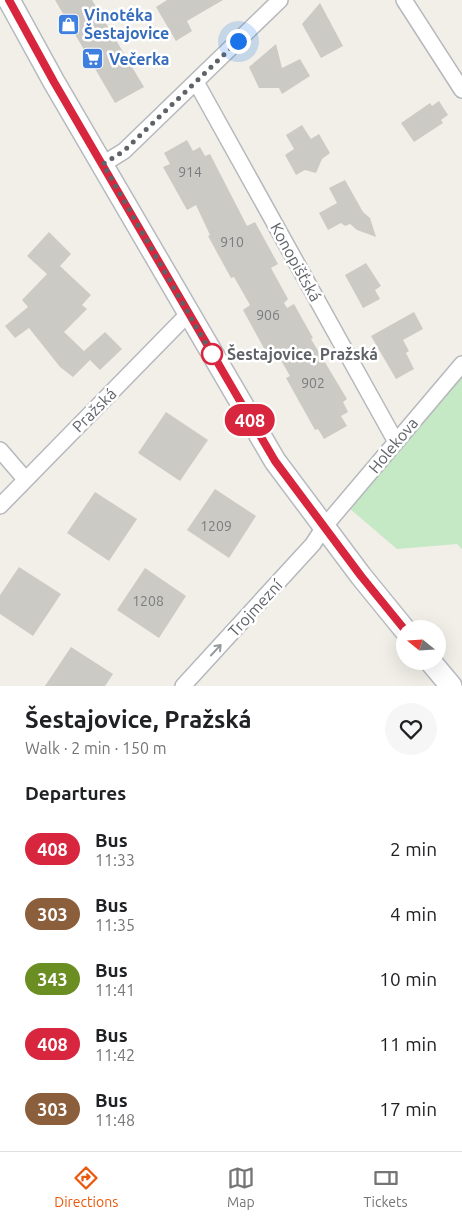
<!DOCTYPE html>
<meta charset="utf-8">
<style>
:root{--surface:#fff;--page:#f6f6f6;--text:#202124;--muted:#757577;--line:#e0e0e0;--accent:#ea580c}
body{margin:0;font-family:Ubuntu,sans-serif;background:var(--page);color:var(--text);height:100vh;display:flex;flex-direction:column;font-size:19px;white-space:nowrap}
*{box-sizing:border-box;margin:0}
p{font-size:16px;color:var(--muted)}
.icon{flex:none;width:28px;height:28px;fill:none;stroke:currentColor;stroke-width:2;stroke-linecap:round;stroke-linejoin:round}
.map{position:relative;height:686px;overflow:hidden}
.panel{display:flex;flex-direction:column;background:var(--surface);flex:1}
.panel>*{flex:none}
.badge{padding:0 10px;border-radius:16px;font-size:18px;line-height:32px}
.needle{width:32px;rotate:288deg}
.controls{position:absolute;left:396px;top:620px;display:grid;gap:10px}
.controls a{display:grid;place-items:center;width:50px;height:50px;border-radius:50%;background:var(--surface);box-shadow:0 5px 20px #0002;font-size:25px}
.you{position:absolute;width:25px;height:25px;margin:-12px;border:4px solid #fff;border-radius:50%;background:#1a73e8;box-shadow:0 0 0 8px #1a73e833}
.map>.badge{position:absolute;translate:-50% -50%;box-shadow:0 0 0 2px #fff}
h2{padding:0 25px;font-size:19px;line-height:45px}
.round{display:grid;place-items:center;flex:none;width:52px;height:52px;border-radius:26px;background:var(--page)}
.overview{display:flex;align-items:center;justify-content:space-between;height:85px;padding:0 25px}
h1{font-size:24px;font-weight:700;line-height:38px}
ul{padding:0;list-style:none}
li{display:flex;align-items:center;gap:15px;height:65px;padding:0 25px}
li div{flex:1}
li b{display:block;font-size:19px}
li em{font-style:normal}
li .badge{min-width:55px;font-weight:700;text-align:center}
.tab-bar{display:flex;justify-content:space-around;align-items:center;height:70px;border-top:1px solid var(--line);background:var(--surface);font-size:14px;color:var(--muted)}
.tab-bar a{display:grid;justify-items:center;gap:2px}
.tab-bar .active{color:var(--accent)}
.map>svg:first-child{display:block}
.green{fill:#c5e8c5}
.building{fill:#cccac5}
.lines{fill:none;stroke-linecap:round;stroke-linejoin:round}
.street-casing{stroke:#b5b8bc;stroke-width:18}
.secondary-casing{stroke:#b6babf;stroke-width:24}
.street{stroke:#fff;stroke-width:15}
.secondary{stroke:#fff;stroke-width:21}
.oneway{stroke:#979a9d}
.line-casing{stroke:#fff;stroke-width:11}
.line{stroke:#d7263d;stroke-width:8}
.walk{stroke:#5f6368;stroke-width:5;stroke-dasharray:0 9}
.stop-dot{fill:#fff;stroke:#d7263d;stroke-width:2.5}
.labels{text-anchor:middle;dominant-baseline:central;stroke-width:5;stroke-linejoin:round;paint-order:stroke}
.number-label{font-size:14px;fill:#7a7d7f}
.shop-label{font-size:16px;font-weight:bold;fill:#366cbe;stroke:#fff;text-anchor:start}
.street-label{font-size:16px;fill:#5f6368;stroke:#fff}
.stop-label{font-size:16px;font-weight:bold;fill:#5f6368;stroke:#fff;text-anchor:start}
</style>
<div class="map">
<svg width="462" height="686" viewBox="0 0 462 686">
<rect width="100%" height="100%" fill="#f1efe8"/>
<path class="green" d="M 462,370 L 462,549 L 457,544 L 397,549 L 349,508 Z"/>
<path class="building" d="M 55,0 L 92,0 L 144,87 L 115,103 Z
M 167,0 L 223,0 L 187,21 L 192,31 L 176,41 L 156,7 Z
M 320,3 L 343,46 L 321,58 L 302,24 Z
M 276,44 L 282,68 L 300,59 L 310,76 L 282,94 L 279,88 L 259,88 L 249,67 Z
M 439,101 L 448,115 L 441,120 L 443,123 L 414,142 L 401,123 L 430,103 L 432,106 Z
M 302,125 L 311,139 L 319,134 L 330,153 L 322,159 L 316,173 L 305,170 L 296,175 L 285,155 L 294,149 L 286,135 Z
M 187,140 L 193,151 L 200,147 L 205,156 L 210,154 L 247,226 L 255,222 L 278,264 L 271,268 L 288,299 L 284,303 L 287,308 L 294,304 L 313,338 L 311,339 L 347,399 L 343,402 L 348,412 L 341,416 L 347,426 L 324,439 L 318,429 L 315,430 L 286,378 L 290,376 L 274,348 L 266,352 L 243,310 L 250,305 L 234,277 L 231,278 L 208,236 L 210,235 L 196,205 L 187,210 L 163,167 L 170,164 L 164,153 Z
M 345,180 L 363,212 L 370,218 L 376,237 L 357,230 L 350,224 L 345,226 L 341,223 L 328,230 L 319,213 L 337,203 L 329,188 Z
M 49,232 L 71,254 L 60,266 L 91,295 L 82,305 L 87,309 L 64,332 L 84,351 L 105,332 L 122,349 L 100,370 L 90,360 L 73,377 L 60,367 L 29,328 L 15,338 L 5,326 L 28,307 L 22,300 L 47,274 L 27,256 Z
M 366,263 L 381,286 L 375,290 L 380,299 L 363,308 L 345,275 Z
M 414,312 L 423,329 L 403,340 L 409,351 L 406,353 L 414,369 L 396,379 L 371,336 Z
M 166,412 L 208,440 L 180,481 L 138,453 Z
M 215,489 L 256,516 L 229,558 L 187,530 Z
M 95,492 L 137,519 L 109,561 L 67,533 Z
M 19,567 L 61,594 L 33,636 L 0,614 L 0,595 Z
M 145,568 L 186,596 L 159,638 L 117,610 Z
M 71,647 L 113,674 L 105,686 L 45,686 Z"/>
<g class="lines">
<defs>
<path id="street" d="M 404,0 L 462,90
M 196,82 L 396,442
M 103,164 L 124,151 L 280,0
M 0,450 L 25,479
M 0,506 L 189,313
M 183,686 L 313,544 L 324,527 L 462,364"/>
<path id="secondary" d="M 9,0 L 54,82 L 275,461 L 361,576 L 405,630
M 430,661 L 451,686"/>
</defs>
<use href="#street" class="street-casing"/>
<use href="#secondary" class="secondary-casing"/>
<use href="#street" class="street"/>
<use href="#secondary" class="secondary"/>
</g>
<defs><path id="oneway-shaft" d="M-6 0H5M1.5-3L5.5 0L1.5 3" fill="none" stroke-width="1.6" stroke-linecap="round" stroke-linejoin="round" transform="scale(1.25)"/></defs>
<use class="oneway" href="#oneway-shaft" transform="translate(216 650) rotate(-47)"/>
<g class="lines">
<defs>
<path id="line" d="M 9,0 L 54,82 L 275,461 L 361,576 L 405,630"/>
</defs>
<use href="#line" class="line-casing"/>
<use href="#line" class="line"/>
<path class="walk" d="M 212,354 L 213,356 L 103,164 L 124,151 L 238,41"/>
</g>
<defs>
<symbol id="shop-square" viewBox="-11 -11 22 22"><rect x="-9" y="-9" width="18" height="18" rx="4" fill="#3f7fe0" stroke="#fff"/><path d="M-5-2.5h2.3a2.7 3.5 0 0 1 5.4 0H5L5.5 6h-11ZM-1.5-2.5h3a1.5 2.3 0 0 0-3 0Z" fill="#fff"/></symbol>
<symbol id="supermarket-square" viewBox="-11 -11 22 22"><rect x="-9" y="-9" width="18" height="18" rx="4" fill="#3f7fe0" stroke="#fff"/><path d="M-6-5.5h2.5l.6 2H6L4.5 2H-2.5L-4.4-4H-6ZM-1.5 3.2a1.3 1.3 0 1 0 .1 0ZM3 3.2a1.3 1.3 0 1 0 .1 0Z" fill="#fff"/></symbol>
</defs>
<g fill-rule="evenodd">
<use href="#shop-square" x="56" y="12" width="25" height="25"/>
<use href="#supermarket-square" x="80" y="46" width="25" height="25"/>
</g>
<circle class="stop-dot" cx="212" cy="354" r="10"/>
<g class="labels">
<g class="number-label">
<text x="190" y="172">914</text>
<text x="232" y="242">910</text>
<text x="268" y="315">906</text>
<text x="313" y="383">902</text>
<text x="216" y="526">1209</text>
<text x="148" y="601">1208</text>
</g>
<g class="shop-label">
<text x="84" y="15">Vinotéka<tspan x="84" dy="18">Šestajovice</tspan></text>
<text x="109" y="59">Večerka</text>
</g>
<g class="street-label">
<text transform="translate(296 262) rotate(61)">Konopišťská</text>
<text transform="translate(94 410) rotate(-45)">Pražská</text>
<text transform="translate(393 445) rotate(-50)">Holekova</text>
<text transform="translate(255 608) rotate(-47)">Trojmezní</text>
</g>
<g class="stop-label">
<text x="227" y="354">Šestajovice, Pražská</text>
</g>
</g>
</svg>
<div class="controls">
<a><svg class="needle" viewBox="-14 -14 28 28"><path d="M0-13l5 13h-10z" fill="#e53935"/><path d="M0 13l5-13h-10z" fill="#757577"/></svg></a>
</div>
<div class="you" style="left:238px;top:41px"></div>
<b class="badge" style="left:250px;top:420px;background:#d7263d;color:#fff">408</b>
</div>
<section class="panel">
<div class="overview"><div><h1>Šestajovice, Pražská</h1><p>Walk · 2 min · 150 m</p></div><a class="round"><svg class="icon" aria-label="heart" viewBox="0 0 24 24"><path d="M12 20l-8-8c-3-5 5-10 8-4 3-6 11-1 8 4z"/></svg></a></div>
<h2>Departures</h2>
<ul>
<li><span class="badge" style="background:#d7263d;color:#fff">408</span><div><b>Bus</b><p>11:33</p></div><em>2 min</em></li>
<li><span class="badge" style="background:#8b5e3c;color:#fff">303</span><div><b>Bus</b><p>11:35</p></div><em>4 min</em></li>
<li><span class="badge" style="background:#6b8e23;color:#fff">343</span><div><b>Bus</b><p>11:41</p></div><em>10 min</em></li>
<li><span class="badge" style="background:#d7263d;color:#fff">408</span><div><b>Bus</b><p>11:42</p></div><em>11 min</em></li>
<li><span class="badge" style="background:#8b5e3c;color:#fff">303</span><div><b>Bus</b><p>11:48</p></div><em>17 min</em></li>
</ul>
</section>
<nav class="tab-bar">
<a class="active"><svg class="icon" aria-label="directions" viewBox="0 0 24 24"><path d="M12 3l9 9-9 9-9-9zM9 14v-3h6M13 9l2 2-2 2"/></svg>Directions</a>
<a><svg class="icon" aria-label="map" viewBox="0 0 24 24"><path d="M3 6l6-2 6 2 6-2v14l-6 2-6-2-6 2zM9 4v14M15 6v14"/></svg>Map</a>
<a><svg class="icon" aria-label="tickets" viewBox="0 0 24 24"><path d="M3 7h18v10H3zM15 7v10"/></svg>Tickets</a>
</nav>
